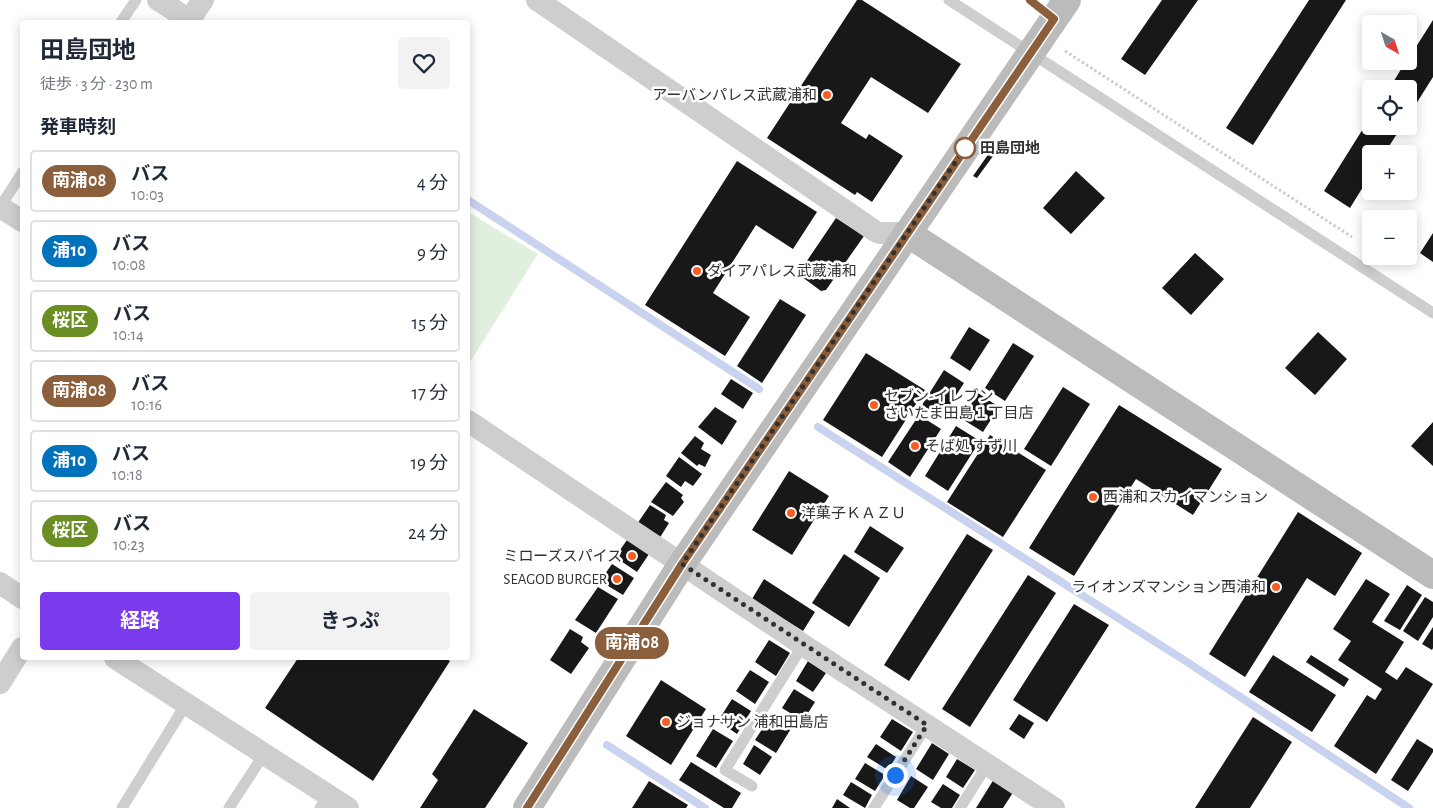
<!DOCTYPE html>
<html lang="ja">
<meta charset="utf-8">
<style>
:root{--surface:#fff;--page:#f2f2f3;--text:#1f2937;--muted:#747a83;--line:#e0e1e3;--accent:#7c3aed}
body{margin:0;font-family:"Alegreya Sans","Noto Sans JP",sans-serif;background:var(--page);color:var(--text);height:100vh;display:flex;flex-direction:column;font-size:19px;white-space:nowrap}
*{box-sizing:border-box;margin:0}
p{font-size:16px;color:var(--muted)}
.icon{flex:none;width:28px;height:28px;fill:none;stroke:currentColor;stroke-width:2;stroke-linecap:round;stroke-linejoin:round}
.map{position:relative;flex:1;overflow:hidden}
.side{position:absolute;left:20px;top:20px;width:450px;height:640px;display:flex;flex-direction:column;background:var(--surface);border-radius:5px;box-shadow:0 2px 12px #0003}
.side>*{flex:none}
.badge{padding:0 10px;border-radius:16px;font-size:18px;line-height:32px}
.needle{width:32px;rotate:141deg}
.controls{position:absolute;left:1362px;top:15px;display:grid;gap:10px}
.controls a{display:grid;place-items:center;width:55px;height:55px;border-radius:5px;background:var(--surface);box-shadow:0 2px 12px #0003;font-size:25px}
.you{position:absolute;width:25px;height:25px;margin:-12px;border:4px solid #fff;border-radius:50%;background:#1a73e8;box-shadow:0 0 0 8px #1a73e833}
.map>.badge{position:absolute;translate:-50% -50%;box-shadow:0 0 0 2px #fff}
h2{padding:0 20px;font-size:19px;line-height:45px}
.round{display:grid;place-items:center;flex:none;width:52px;height:52px;border-radius:5px;background:var(--page)}
.head{display:flex;align-items:center;justify-content:space-between;height:85px;padding:0 20px}
h1{font-size:24px;font-weight:700;line-height:38px}
.button{display:flex;gap:10px;margin-top:auto;padding:10px 20px}
.button a{flex:1;height:58px;border-radius:5px;background:var(--accent);color:#fff;font-size:20px;font-weight:700;line-height:58px;text-align:center}
.button a+a{background:var(--page);color:var(--text)}
ul{padding:0;list-style:none}
li{display:flex;align-items:center;gap:15px;height:62px;margin:0 10px 8px;padding:0 10px;border:2px solid var(--line);border-radius:5px}
li div{flex:1}
li b{display:block;font-size:19px}
li em{font-style:normal}
li .badge{min-width:55px;font-weight:700;text-align:center}
.map>svg:first-child{display:block}
.green{fill:#e1efde}
.lines{fill:none;stroke-linecap:round;stroke-linejoin:round}
.stream{stroke:#c9d3f0;stroke-width:8}
.building{fill:#181818}
.path{stroke:#cecece;stroke-width:3;stroke-dasharray:2.5 2.5;stroke-linecap:butt}
.lane{stroke:#cecece;stroke-width:11}
.street{stroke:#cecece;stroke-width:22}
.secondary{stroke:#bbb;stroke-width:28}
.line-casing{stroke:#fff;stroke-width:11}
.line{stroke:#8b5e3c;stroke-width:8}
.walk{stroke:#313131;stroke-width:5;stroke-dasharray:0 9}
.poi-dot{fill:#f65e24;stroke:#fff;stroke-width:2}
.stop-dot{fill:#fff;stroke:#8b5e3c;stroke-width:2.5}
.labels{text-anchor:middle;dominant-baseline:central;stroke-width:5;stroke-linejoin:round;paint-order:stroke}
.poi-label{font-size:15px;fill:#313131;stroke:#fff;text-anchor:start}
.stop-label{font-size:15px;font-weight:bold;fill:#313131;stroke:#fff;text-anchor:start}
</style>
<div class="map">
<svg width="1433" height="808" viewBox="0 0 1433 808">
<rect width="100%" height="100%" fill="#fff"/>
<path class="green" d="M 468,212 L 538,254 L 468,365 Z"/>
<g class="lines">
<path class="stream" d="M 468,200 L 759,389
M 818,427 L 1187,662 L 1409,808
M 607,745 L 705,808"/>
</g>
<path class="building" d="M 857,0 L 862,0 L 961,64 L 928,113 L 871,77 L 841,123 L 866,139 L 869,134 L 903,156 L 872,202 L 857,192 L 855,195 L 767,138 Z
M 1162,0 L 1198,0 L 1145,75 L 1121,59 Z
M 1309,0 L 1346,0 L 1253,145 L 1226,128 Z
M 1433,20 L 1433,77 L 1409,115 L 1409,89 L 1389,89 L 1406,61 L 1409,61 L 1409,58 Z
M 1371,116 L 1371,126 L 1402,126 L 1384,154 L 1371,154 L 1371,174 L 1350,208 L 1324,191 Z
M 992,149 L 996,152 L 977,178 L 973,176 Z
M 737,161 L 817,212 L 793,249 L 756,225 L 713,293 L 750,317 L 725,356 L 645,305 Z
M 1076,171 L 1105,198 L 1071,234 L 1043,208 Z
M 836,218 L 864,236 L 826,290 L 821,291 L 798,274 Z
M 1433,233 L 1433,262 L 1420,253 Z
M 1195,253 L 1224,279 L 1191,315 L 1162,288 Z
M 780,299 L 806,315 L 762,383 L 737,366 Z
M 969,327 L 990,340 L 970,371 L 950,358 Z
M 1318,332 L 1347,359 L 1315,395 L 1285,368 Z
M 1013,343 L 1034,356 L 1005,401 L 985,388 Z
M 866,353 L 925,390 L 882,457 L 823,420 Z
M 944,370 L 964,383 L 942,417 L 922,405 Z
M 731,379 L 753,393 L 743,409 L 721,394 Z
M 1063,387 L 1090,404 L 1051,466 L 1024,449 Z
M 978,393 L 999,407 L 983,432 L 962,419 Z
M 1119,405 L 1222,469 L 1193,515 L 1136,479 L 1074,576 L 1029,548 Z
M 715,407 L 737,421 L 722,445 L 698,427 Z
M 919,415 L 941,429 L 910,477 L 888,462 Z
M 1433,422 L 1433,466 L 1411,446 Z
M 956,426 L 980,441 L 948,491 L 925,476 Z
M 990,435 L 1046,470 L 1003,537 L 947,502 Z
M 695,436 L 704,443 L 701,449 L 711,455 L 705,467 L 699,464 L 697,466 L 681,453 Z
M 679,457 L 702,474 L 693,486 L 685,481 L 681,487 L 666,476 Z
M 789,471 L 829,496 L 792,555 L 752,530 Z
M 666,482 L 683,495 L 681,498 L 684,502 L 673,516 L 651,502 Z
M 650,505 L 666,515 L 664,520 L 669,523 L 659,539 L 637,524 Z
M 1298,512 L 1362,553 L 1335,596 L 1307,578 L 1245,677 L 1209,654 Z
M 870,526 L 904,548 L 887,573 L 854,552 Z
M 967,534 L 993,550 L 909,681 L 884,665 Z
M 627,540 L 649,554 L 637,572 L 615,557 Z
M 844,554 L 880,578 L 849,627 L 812,603 Z
M 612,564 L 634,578 L 623,595 L 600,581 Z
M 1028,575 L 1056,593 L 970,727 L 942,709 Z
M 764,579 L 815,612 L 803,631 L 752,599 Z
M 1366,579 L 1390,594 L 1372,622 L 1404,642 L 1385,672 L 1397,680 L 1406,667 L 1433,684 L 1376,774 L 1334,746 L 1367,695 L 1375,700 L 1382,689 L 1338,660 L 1351,641 L 1333,629 Z
M 1407,585 L 1422,595 L 1400,630 L 1384,621 Z
M 598,587 L 618,599 L 596,633 L 575,620 Z
M 1425,597 L 1433,602 L 1433,617 L 1418,641 L 1403,631 Z
M 1074,604 L 1109,625 L 1047,722 L 1013,700 Z
M 1433,627 L 1433,648 L 1432,650 L 1422,644 Z
M 570,629 L 583,637 L 581,642 L 589,648 L 571,674 L 550,660 Z
M 769,640 L 790,653 L 776,676 L 755,662 Z
M 1273,655 L 1336,695 L 1312,732 L 1249,692 Z
M 1311,655 L 1349,679 L 1344,687 L 1306,662 Z
M 298,658 L 445,658 L 450,661 L 373,781 L 265,708 Z
M 808,661 L 826,673 L 813,692 L 796,681 Z
M 750,670 L 769,682 L 755,704 L 736,691 Z
M 661,680 L 706,709 L 671,765 L 626,736 Z
M 794,689 L 815,702 L 803,721 L 782,708 Z
M 732,699 L 751,711 L 737,734 L 718,721 Z
M 474,709 L 528,743 L 485,808 L 420,808 L 438,780 L 432,774 Z
M 772,714 L 792,727 L 776,753 L 755,740 Z
M 1019,714 L 1034,723 L 1024,739 L 1009,729 Z
M 1253,717 L 1292,742 L 1250,808 L 1195,808 Z
M 892,719 L 913,732 L 901,751 L 880,737 Z
M 713,729 L 733,741 L 716,768 L 696,756 Z
M 1417,739 L 1433,749 L 1433,752 L 1408,791 L 1391,780 Z
M 932,743 L 949,754 L 933,780 L 916,769 Z
M 876,744 L 896,757 L 888,770 L 867,757 Z
M 754,745 L 772,757 L 760,775 L 743,764 Z
M 957,759 L 975,770 L 963,788 L 946,777 Z
M 691,762 L 741,793 L 732,808 L 724,808 L 679,780 Z
M 865,763 L 885,775 L 875,791 L 855,779 Z
M 911,776 L 928,787 L 914,808 L 910,808 L 897,800 Z
M 994,779 L 1014,791 L 1003,808 L 976,808 Z
M 649,781 L 688,805 L 686,808 L 632,808 Z
M 851,782 L 872,795 L 865,808 L 843,795 Z
M 943,784 L 960,795 L 952,808 L 941,808 L 931,802 Z
M 837,799 L 850,808 L 832,808 Z"/>
<g class="lines">
<path class="path" d="M 1065,51 L 1352,237"/>
<path class="lane" d="M 949,0 L 1433,313
M 1030,0 L 1054,19
M 121,22 L 136,0
M 0,207 L 22,173
M 752,786 L 725,770 L 803,645
M 122,808 L 186,704
M 229,808 L 264,754
M 320,808 L 329,795
M 874,808 L 927,725
M 960,808 L 987,765"/>
<path class="street" d="M 158,0 L 193,22
M 537,0 L 875,231 L 879,233 L 907,233
M 188,22 L 203,0
M 0,207 L 22,221
M 468,421 L 803,645 L 1054,808
M 0,583 L 22,598
M 115,658 L 348,808
M 0,683 L 22,648"/>
<path class="secondary" d="M 907,233 L 1433,575
M 527,808 L 682,564 L 1067,0"/>
</g>
<g class="lines">
<defs>
<path id="line" d="M 527,808 L 682,564 L 1054,19 L 1030,0"/>
</defs>
<use href="#line" class="line-casing"/>
<use href="#line" class="line"/>
<path class="walk" d="M 895,775 L 927,725 L 682,564 L 965,148"/>
</g>
<g class="poi-dot">
<circle cx="827" cy="95" r="5"/>
<circle cx="697" cy="271" r="5"/>
<circle cx="874" cy="405" r="5"/>
<circle cx="915" cy="446" r="5"/>
<circle cx="1093" cy="497" r="5"/>
<circle cx="791" cy="513" r="5"/>
<circle cx="632" cy="556" r="5"/>
<circle cx="617" cy="579" r="5"/>
<circle cx="1276" cy="587" r="5"/>
<circle cx="666" cy="722" r="5"/>
</g>
<circle class="stop-dot" cx="965" cy="148" r="10"/>
<g class="labels">
<g class="poi-label">
<text x="817" y="95" text-anchor="end">アーバンパレス武蔵浦和</text>
<text x="707" y="271">ダイアパレス武蔵浦和</text>
<text x="884" y="396">セブン-イレブン<tspan x="884" dy="17">さいたま田島１丁目店</tspan></text>
<text x="925" y="446">そば処 すず川</text>
<text x="1103" y="497">西浦和スカイマンション</text>
<text x="801" y="513">洋菓子ＫＡＺＵ</text>
<text x="622" y="556" text-anchor="end">ミローズスパイス</text>
<text x="607" y="579" text-anchor="end">SEAGOD BURGER</text>
<text x="1266" y="587" text-anchor="end">ライオンズマンション西浦和</text>
<text x="676" y="722">ジョナサン 浦和田島店</text>
</g>
<g class="stop-label">
<text x="980" y="148">田島団地</text>
</g>
</g>
</svg>
<div class="controls">
<a><svg class="needle" viewBox="-14 -14 28 28"><path d="M0-13l5 13h-10z" fill="#e53935"/><path d="M0 13l5-13h-10z" fill="#747a83"/></svg></a>
<a><svg class="icon" aria-label="locate" viewBox="0 0 24 24"><circle cx="12" cy="12" r="6"/><path d="M12 2v4M12 18v4M2 12h4M18 12h4"/></svg></a>
<a>+</a>
<a>−</a>
</div>
<div class="you" style="left:895px;top:775px"></div>
<b class="badge" style="left:632px;top:643px;background:#8b5e3c;color:#fff">南浦08</b>
<section class="side">
<div class="head"><div><h1>田島団地</h1><p>徒歩 · 3 分 · 230 m</p></div><a class="round"><svg class="icon" aria-label="heart" viewBox="0 0 24 24"><path d="M12 20l-8-8c-3-5 5-10 8-4 3-6 11-1 8 4z"/></svg></a></div>
<h2>発車時刻</h2>
<ul>
<li><span class="badge" style="background:#8b5e3c;color:#fff">南浦08</span><div><b>バス</b><p>10:03</p></div><em>4 分</em></li>
<li><span class="badge" style="background:#0072bc;color:#fff">浦10</span><div><b>バス</b><p>10:08</p></div><em>9 分</em></li>
<li><span class="badge" style="background:#6b8e23;color:#fff">桜区</span><div><b>バス</b><p>10:14</p></div><em>15 分</em></li>
<li><span class="badge" style="background:#8b5e3c;color:#fff">南浦08</span><div><b>バス</b><p>10:16</p></div><em>17 分</em></li>
<li><span class="badge" style="background:#0072bc;color:#fff">浦10</span><div><b>バス</b><p>10:18</p></div><em>19 分</em></li>
<li><span class="badge" style="background:#6b8e23;color:#fff">桜区</span><div><b>バス</b><p>10:23</p></div><em>24 分</em></li>
</ul>
<div class="button"><a>経路</a><a>きっぷ</a></div>
</section>
</div>
